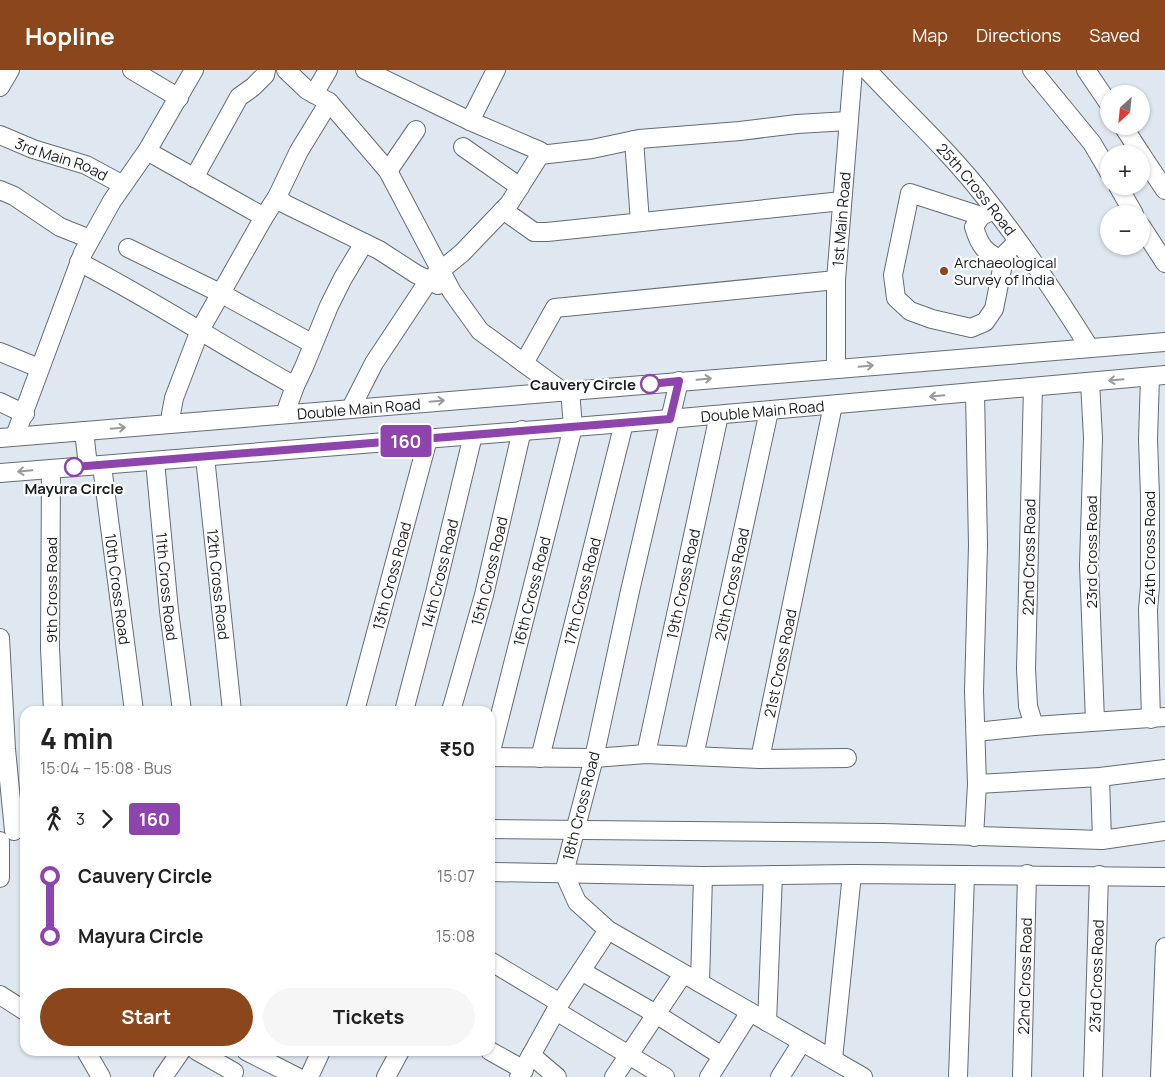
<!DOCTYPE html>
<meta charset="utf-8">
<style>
:root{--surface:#fff;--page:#f6f6f6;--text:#222;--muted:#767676;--accent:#8b471b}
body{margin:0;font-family:Manrope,sans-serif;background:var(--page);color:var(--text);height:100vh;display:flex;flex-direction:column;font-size:19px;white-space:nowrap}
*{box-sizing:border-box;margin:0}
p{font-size:16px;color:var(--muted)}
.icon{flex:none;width:28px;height:28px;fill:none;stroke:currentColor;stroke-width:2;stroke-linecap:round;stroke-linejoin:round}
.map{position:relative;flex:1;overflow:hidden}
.side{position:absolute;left:20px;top:636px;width:475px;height:350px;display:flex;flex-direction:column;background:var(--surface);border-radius:15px;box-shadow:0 1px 4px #0004}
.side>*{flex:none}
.badge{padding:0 10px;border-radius:4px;font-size:18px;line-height:32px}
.needle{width:32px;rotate:207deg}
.fabs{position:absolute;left:1100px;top:15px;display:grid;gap:10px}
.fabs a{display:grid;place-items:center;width:50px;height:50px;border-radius:50%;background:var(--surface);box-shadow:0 1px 4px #0004;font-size:25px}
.map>.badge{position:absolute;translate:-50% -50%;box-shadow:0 0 0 2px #fff}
.legs{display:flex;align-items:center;gap:8px;height:55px;padding:0 20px;font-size:16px}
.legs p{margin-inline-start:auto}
.head{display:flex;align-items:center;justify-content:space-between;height:85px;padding:0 20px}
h1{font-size:28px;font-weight:700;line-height:38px}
.cta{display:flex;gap:10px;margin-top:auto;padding:10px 20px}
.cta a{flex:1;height:58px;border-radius:30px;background:var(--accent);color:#fff;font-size:20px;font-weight:700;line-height:58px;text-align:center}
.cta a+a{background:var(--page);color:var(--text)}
ul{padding:0 20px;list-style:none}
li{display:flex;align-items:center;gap:18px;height:60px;font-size:19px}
li i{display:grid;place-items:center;width:8px;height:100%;margin:0 6px;background:currentColor}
li i::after{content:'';width:12px;height:12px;margin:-6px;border:4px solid;border-radius:50%;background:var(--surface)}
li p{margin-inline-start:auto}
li:first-child i{background:linear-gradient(#0000 50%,currentColor 0)}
li:last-child i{background:linear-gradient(currentColor 50%,#0000 0)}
header{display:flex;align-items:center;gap:30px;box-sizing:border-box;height:70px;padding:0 25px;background:var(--accent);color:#fff}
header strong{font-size:24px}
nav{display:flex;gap:28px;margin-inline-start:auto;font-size:18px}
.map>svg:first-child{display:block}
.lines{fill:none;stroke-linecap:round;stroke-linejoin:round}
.minor-casing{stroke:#656c74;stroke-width:20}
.minor{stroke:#fff;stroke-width:18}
.oneway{stroke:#989a9b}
.line-1-casing{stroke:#fff;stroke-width:11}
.line-1{stroke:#8e44ad;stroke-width:8}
.poi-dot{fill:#8b471b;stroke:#fff;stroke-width:2}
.stop-1-dot{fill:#fff;stroke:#8e44ad;stroke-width:2.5}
.labels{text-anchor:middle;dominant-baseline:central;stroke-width:4.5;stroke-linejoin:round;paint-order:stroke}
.street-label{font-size:15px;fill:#1b1e21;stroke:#fff}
.poi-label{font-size:15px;fill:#1b1e21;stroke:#fff;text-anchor:start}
.stop-label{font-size:15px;font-weight:bold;fill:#1b1e21;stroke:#fff;text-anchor:end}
</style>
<header>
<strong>Hopline</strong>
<nav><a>Map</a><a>Directions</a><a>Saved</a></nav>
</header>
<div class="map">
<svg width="1165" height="1007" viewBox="0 0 1165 1007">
<rect width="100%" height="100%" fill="#dfe8f1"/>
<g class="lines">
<defs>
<g id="minor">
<path d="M 132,0 L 179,28"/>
<path d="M 286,0 L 307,20 L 329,32 L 388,101 L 452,222 L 480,261 L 562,321"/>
<path d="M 365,0 L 470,51"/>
<path d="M 496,0 L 470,51 L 540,81 L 540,85"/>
<path id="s1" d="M 867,0 C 906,42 949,81 984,126 C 1022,173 1057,226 1089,277"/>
<path d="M 1032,0 L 1092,73 L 1109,102"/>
<path d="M 1086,0 L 1109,34"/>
<path d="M 0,17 L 10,0"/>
<path d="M 314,24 L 328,0"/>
<path d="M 1123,56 L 1141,84"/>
<path id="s2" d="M 0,65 L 33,79 L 86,95 L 123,115"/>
<path d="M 634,70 L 640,152"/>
<path d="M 463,77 L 520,117"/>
<path d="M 147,81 L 264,147"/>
<path d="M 1141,84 L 1165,120"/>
<path d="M 388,101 L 416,60"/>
<path d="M 194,108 L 239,27 L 253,17 L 265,5 L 266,0"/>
<path d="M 1118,116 L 1134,144"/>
<path d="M 0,120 L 14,126 L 60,157 L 90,169"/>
<path d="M 277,127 L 285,134 L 379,180 L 416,204 L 438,215"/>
<path d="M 503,140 L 534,162 L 547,162 L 842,131"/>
<path d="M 994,140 L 981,146 L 910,123 L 893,205 L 896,228 L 910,241 L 932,249 L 971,258 L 985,252 L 994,239 L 1005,184 L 1017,172"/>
<path d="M 981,146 L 974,157 C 980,177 985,182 1003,191"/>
<path d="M 1141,156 L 1165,193"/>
<path d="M 128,178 L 222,224 L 313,274"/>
<path d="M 79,192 C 153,230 222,276 295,316"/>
<path d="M 0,282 L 39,298"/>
<path d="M 524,293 L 555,238 L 836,210"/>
<path id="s3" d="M 836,298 L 836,210 L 853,0"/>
<path d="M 1150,307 L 1148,369 L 1150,426 L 1150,516 L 1148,540 L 1151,649"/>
<path d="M 679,311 L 630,521 L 594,688 L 564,803 L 577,832 L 608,860 L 863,1007"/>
<path d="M 1090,312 L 1093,368 L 1089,495 L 1095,651"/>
<path d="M 1033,317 L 1026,599 L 1028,636 L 1034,656"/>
<path d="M 0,332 L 25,344"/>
<path d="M 351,338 L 374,293 L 429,210 L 462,183 L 509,134 L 540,85 L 592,79 L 639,69 L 740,61 L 797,54 L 848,51"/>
<path d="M 285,344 L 295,316 L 304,297 L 329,236 L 343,208 L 364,173"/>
<path d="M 173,353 L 171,344 L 174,328 L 200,260 L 264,147 L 277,127 L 299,81 L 329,32"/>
<path d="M 84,361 L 88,396"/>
<path d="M 15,366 L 83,183 L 112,131 L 147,81 L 194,0"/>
<path id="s4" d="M 0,368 L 1165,272"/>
<path id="s5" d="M 205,387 L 232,641"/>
<path id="s6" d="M 155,391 L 169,541 L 182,641"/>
<path id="s7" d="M 102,396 L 134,641"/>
<path d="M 51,399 L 50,578 L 53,641"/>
<path id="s8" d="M 0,403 L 624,353 L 1165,305"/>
<path d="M 0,568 L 6,679 L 14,761"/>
<path id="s9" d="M 355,641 L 428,369"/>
<path id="s10" d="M 404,641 L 435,523 L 473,365"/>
<path id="s11" d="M 451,641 L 484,525 L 522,360"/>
<path d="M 976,662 L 1034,656 L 1165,647"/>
<path id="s12" d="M 646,684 L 719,345"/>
<path id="s13" d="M 490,685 L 573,357 L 570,320"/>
<path id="s14" d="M 694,686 L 769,341"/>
<path id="s15" d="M 490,687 L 594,688 L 646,684 L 760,689 L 833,335"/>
<path id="s16" d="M 540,688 L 624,353"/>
<path d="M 760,689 L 847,688"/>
<path d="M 1100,707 L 1102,770"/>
<path d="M 977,714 L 1100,707 L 1165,699"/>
<path d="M 490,759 L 883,763 L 1102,770 L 1165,761"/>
<path d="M 974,767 L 977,714 L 974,621 L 978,475 L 975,322"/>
<path d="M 0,771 L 0,808"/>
<path d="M 490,802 L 703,806 L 852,804 L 1165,807"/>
<path d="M 490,891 L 560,933"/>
<path d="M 581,901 L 656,944 L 722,986"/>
<path d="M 700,913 L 703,806"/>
<path d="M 0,925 L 25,941"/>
<path d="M 556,941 L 665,1007"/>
<path d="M 767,952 L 773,805"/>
<path d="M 86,981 L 101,1007"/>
<path d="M 197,981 L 234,1002"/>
<path d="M 246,981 L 297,1007"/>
<path d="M 490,981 L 524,1000"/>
<path d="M 531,985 L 557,1007"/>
<path d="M 833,989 L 852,804"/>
<path d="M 163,1007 L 181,981"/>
<path d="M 309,1007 L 321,981"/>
<path d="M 386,1007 L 400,981"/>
<path d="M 519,1007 L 560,933 L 608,860"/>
<path d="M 614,1007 L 683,904"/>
<path d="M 709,1007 L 750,942"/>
<path d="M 780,1007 L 802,972"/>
<path d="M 958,1007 L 965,805"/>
<path id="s17" d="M 1022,1007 L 1027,804"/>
<path id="s18" d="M 1093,1007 L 1099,805"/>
<path d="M 1160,1007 L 1165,877"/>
</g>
</defs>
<use href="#minor" class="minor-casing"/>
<use href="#minor" class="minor"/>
</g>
<defs><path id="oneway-shaft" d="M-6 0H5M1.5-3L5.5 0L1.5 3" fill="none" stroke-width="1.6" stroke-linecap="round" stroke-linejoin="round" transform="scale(1.25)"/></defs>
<g class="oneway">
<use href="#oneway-shaft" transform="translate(866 296) rotate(-5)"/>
<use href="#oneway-shaft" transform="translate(704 309) rotate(-5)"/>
<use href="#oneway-shaft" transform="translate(1116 310) rotate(175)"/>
<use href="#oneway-shaft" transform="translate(937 326) rotate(175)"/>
<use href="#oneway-shaft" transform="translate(437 331) rotate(-5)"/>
<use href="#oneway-shaft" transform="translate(118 358) rotate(-5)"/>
<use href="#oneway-shaft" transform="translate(25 401) rotate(175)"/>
</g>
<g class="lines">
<defs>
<path id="line-1" d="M 74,397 L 670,349 L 679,311 L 650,314"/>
</defs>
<use href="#line-1" class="line-1-casing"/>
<use href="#line-1" class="line-1"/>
</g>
<circle class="poi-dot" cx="944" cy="201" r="5"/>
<g class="stop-1-dot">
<circle cx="650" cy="314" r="9"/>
<circle cx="74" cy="397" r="9"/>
</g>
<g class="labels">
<g class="street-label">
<text stroke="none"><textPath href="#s2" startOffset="66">3rd Main Road</textPath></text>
<text stroke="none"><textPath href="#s1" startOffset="162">25th Cross Road</textPath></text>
<text stroke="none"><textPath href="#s3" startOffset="149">1st Main Road</textPath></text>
<text stroke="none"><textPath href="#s4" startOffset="360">Double Main Road</textPath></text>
<text stroke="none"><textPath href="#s8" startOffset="765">Double Main Road</textPath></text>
<text transform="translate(1149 478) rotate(-90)">24th Cross Road</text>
<text transform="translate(1091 482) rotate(-90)">23rd Cross Road</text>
<text transform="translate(1029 487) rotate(-89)">22nd Cross Road</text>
<text stroke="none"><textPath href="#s11" startOffset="145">15th Cross Road</textPath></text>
<text stroke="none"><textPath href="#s10" startOffset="142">14th Cross Road</textPath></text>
<text stroke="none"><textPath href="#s9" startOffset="140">13th Cross Road</textPath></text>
<text stroke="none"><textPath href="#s14" startOffset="176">20th Cross Road</textPath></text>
<text stroke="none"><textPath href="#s5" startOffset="128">12th Cross Road</textPath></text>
<text stroke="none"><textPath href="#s12" startOffset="174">19th Cross Road</textPath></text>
<text stroke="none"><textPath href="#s6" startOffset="126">11th Cross Road</textPath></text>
<text stroke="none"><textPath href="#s7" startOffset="124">10th Cross Road</textPath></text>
<text transform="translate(51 520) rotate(-90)">9th Cross Road</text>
<text stroke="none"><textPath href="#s13" startOffset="169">16th Cross Road</textPath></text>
<text stroke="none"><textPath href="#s16" startOffset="172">17th Cross Road</textPath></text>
<text stroke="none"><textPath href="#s15" startOffset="368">21st Cross Road</textPath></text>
<text transform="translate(581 736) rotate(-76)">18th Cross Road</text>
<text stroke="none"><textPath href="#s17" startOffset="101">22nd Cross Road</textPath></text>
<text stroke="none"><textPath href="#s18" startOffset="101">23rd Cross Road</textPath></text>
</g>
<g class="poi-label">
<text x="954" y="192">Archaeological<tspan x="954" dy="17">Survey of India</tspan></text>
</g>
<g class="stop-label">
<text x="636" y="314">Cauvery Circle</text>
<text x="74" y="418" text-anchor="middle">Mayura Circle</text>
</g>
</g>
</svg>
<div class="fabs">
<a><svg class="needle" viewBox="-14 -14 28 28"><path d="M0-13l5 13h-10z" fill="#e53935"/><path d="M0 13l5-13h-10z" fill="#767676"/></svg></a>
<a>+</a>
<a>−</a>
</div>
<b class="badge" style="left:406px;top:371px;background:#8e44ad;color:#fff">160</b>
<section class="side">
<div class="head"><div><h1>4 min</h1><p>15:04 – 15:08 · Bus</p></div><b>₹50</b></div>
<div class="legs"><svg class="icon" aria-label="walk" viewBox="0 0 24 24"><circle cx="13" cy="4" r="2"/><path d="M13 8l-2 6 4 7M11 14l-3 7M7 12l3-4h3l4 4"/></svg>3<svg class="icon" aria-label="forward" viewBox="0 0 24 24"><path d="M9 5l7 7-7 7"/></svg><b class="badge" style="background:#8e44ad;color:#fff">160</b></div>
<ul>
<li><i style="color:#8e44ad"></i><b>Cauvery Circle</b><p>15:07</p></li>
<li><i style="color:#8e44ad"></i><b>Mayura Circle</b><p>15:08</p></li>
</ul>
<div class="cta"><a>Start</a><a>Tickets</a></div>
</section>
</div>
